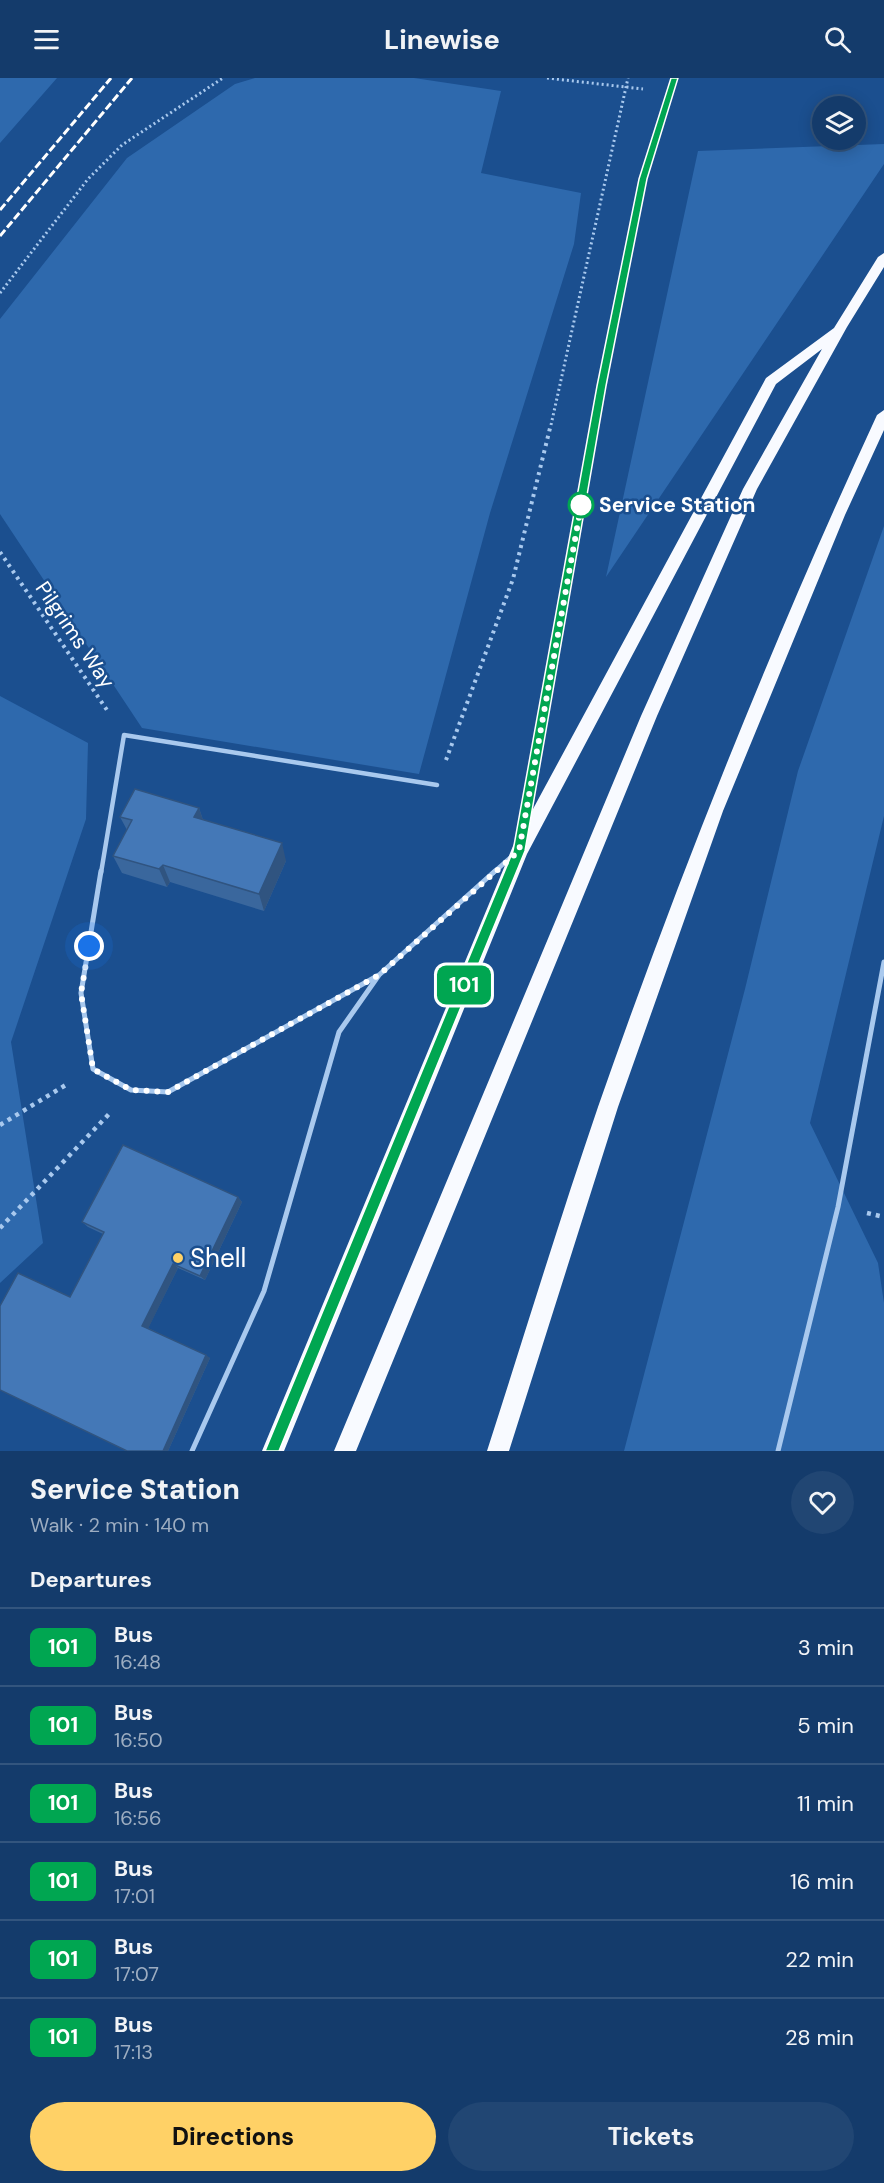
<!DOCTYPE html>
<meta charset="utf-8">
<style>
:root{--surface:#143b6b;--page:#214673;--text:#f1f3f6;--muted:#9dadc1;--line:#33557e;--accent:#ffd166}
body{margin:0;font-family:"DM Sans",sans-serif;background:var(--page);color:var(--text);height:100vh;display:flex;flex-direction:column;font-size:22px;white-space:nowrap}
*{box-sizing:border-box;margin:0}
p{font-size:20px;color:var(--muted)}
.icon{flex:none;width:33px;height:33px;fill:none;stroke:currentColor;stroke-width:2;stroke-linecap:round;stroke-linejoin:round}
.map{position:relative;height:1373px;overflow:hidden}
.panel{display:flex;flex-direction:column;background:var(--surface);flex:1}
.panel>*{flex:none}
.badge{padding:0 12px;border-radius:9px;font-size:21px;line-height:39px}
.tools{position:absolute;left:812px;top:18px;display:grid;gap:12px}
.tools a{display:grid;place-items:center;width:54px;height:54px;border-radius:50%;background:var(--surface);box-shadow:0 3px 15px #0003,0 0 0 2px var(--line);font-size:30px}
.you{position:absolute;width:30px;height:30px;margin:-15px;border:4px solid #fff;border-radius:50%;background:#1a73e8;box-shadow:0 0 0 9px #1a73e833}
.map>.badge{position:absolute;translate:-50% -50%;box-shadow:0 0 0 3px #fff}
h2{padding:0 30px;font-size:22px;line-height:54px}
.round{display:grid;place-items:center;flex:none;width:63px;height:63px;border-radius:32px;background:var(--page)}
.overview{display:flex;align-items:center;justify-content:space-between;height:102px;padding:0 30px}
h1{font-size:28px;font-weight:800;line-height:45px}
.cta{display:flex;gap:12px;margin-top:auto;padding:12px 30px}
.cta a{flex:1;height:69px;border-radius:36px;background:var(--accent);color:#111;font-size:24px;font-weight:800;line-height:69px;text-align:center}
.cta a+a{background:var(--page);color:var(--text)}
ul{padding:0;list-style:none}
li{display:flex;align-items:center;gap:18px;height:78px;padding:0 30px;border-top:2px solid var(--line)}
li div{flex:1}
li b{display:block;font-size:22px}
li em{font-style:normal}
li .badge{min-width:66px;font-weight:700;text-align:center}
header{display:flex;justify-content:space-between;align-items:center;height:78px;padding:0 30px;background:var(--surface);font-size:27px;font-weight:800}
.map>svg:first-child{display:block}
.green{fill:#2e69ad}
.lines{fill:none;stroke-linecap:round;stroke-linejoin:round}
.path-far2{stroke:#a9c9ee;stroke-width:3;stroke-dasharray:2 3;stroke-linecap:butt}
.path-far1{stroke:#a9c9ee;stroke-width:4;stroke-dasharray:3 4.5;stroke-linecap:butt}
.path{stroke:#a9c9ee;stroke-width:4.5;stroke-dasharray:4 5;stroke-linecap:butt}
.service-far1{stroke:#a9c9ee;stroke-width:4.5}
.service{stroke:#a9c9ee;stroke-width:5}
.minor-far1{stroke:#a9c9ee;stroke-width:4.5}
.minor{stroke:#a9c9ee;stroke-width:5}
.trunk{fill:#f8faff;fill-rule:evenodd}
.rail{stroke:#fff;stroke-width:3;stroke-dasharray:8 3;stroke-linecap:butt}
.wall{fill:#3a679d}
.shaded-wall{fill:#305480}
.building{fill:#4478b7;stroke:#305480;stroke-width:1.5}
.line{fill:#00a651;stroke:#fff;stroke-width:1.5}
.walk{stroke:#fff;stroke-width:6;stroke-dasharray:0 10.8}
.stop-dot{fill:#fff;stroke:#00a651;stroke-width:3}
.poi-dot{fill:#ffd166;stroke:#1b4f8f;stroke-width:2}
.labels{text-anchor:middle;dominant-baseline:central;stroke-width:5;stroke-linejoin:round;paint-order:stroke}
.stop-label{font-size:21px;font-weight:bold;fill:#fff;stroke:#1b4f8f;text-anchor:start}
.street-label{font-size:21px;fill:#fff;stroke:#1b4f8f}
.near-poi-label{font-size:26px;fill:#fff;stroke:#1b4f8f;text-anchor:start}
</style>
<header><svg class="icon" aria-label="menu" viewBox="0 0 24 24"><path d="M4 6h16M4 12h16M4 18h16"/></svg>Linewise<svg class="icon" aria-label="search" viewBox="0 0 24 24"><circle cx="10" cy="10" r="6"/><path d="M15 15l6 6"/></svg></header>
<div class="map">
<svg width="884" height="1373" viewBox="0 0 884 1373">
<rect width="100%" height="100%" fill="#1b4f8f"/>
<path class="green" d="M 0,0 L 57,0 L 0,65 Z
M 255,0 L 414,0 L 501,13 L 481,95 L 581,115 L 574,166 L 490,435 L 419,696 L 142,650 L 0,436 L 0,241 L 127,80 L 235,6 Z
M 884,66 L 884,86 L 606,499 L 698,73 Z
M 884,448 L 884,738 L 810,1045 L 878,1185 L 884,1225 L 884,1373 L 624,1373 L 745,911 L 798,693 Z
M 0,618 L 88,665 L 86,741 L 11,964 L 43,1165 L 0,1205 Z"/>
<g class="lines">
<path class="path-far2" d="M 547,0 L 643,11
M 0,215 L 88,101 L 122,67 L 223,0
M 551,347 L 628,0"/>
<path class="path-far1" d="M 0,474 L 109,635
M 446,682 L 513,501 L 551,346"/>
<path class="path" d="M 0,1047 L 69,1005
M 867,1135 L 884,1139
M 0,1150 L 110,1035"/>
<path class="service-far1" d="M 101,795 L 124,657 L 437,707
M 493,795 L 510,780"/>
<path class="service" d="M 101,793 L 81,915 L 93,991 L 131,1012 L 168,1014 L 379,897
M 192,1373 L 264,1213 L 339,954 L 379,897 L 495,793
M 778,1373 L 838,1129 L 884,884"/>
<path class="minor-far1" d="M 595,347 L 643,101 L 675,0"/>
<path class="minor" d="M 522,754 L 595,346"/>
<path class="trunk" d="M 884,175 L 884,189 L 847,249 L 757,411 L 657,638 L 356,1373 L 334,1373 L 641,638 L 743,411 L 822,271 L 776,306 L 527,776 L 284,1373 L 262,1373 L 513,768 L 766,300 L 834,250 L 878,179 Z
M 884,332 L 884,352 L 845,437 L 723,733 L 618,1029 L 509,1373 L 487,1373 C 524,1258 559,1143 598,1029 C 680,794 773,562 877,337 Z"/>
<path class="rail" d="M 0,132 L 111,0
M 0,158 L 132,0"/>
</g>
<path class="wall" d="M 199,730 L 203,742 L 286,783 L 264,833 L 170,804 L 167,809 L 122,795 L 113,778 L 127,752 L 120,739 Z
M 238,1119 L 242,1124 L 205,1202 L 178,1190 L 148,1250 L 210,1280 L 168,1373 L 127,1373 L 103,1156 L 88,1149 L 82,1144 Z"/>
<path class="shaded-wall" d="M 199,730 L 205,748 L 194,739 Z
M 282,765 L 286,783 L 264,833 L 259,816 Z
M 163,787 L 170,804 L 167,809 L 159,791 Z
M 238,1119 L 242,1124 L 205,1202 L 200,1198 Z
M 173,1186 L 178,1190 L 148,1251 L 142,1248 Z
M 206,1277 L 210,1280 L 168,1373 L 163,1373 Z"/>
<path class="building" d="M 135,711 L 199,730 L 194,739 L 282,765 L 259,816 L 163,787 L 159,791 L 113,778 L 132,742 L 120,739 Z
M 123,1067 L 238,1119 L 200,1198 L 173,1186 L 142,1248 L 206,1277 L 163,1373 L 127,1373 L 0,1312 L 0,1228 L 18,1195 L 70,1219 L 104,1154 L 82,1144 Z"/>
<path class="line" d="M 671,0 L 678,0 L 647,101 L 606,308 L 525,773 L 279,1373 L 265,1373 L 513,773 L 597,308 L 639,101 Z"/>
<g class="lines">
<path class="walk" d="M 89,868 L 81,915 L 93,991 L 131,1012 L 168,1014 L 379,897 L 519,773 L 583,417 L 581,427"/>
</g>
<circle class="stop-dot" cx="581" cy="427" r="12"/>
<circle class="poi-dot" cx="178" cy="1180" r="6"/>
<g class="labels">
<g class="stop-label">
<text x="599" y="427">Service Station</text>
</g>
<g class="street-label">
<text transform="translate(75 557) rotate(56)">Pilgrims Way</text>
</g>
<g class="near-poi-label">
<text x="190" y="1180">Shell</text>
</g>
</g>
</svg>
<div class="tools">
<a><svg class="icon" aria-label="layers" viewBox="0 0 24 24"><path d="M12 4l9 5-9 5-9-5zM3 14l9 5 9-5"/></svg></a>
</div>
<div class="you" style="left:89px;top:868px"></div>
<b class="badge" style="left:464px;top:907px;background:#00a651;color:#fff">101</b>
</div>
<section class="panel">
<div class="overview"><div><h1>Service Station</h1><p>Walk · 2 min · 140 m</p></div><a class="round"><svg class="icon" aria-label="heart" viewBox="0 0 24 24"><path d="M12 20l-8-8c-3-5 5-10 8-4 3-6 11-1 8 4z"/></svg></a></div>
<h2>Departures</h2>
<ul>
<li><span class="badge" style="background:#00a651;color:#fff">101</span><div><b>Bus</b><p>16:48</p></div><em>3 min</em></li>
<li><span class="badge" style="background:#00a651;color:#fff">101</span><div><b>Bus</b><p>16:50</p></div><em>5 min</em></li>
<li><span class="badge" style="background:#00a651;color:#fff">101</span><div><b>Bus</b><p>16:56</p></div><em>11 min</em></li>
<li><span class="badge" style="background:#00a651;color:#fff">101</span><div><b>Bus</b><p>17:01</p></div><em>16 min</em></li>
<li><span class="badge" style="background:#00a651;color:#fff">101</span><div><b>Bus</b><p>17:07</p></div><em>22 min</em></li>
<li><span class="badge" style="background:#00a651;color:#fff">101</span><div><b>Bus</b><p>17:13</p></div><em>28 min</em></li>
</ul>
<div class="cta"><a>Directions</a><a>Tickets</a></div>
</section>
